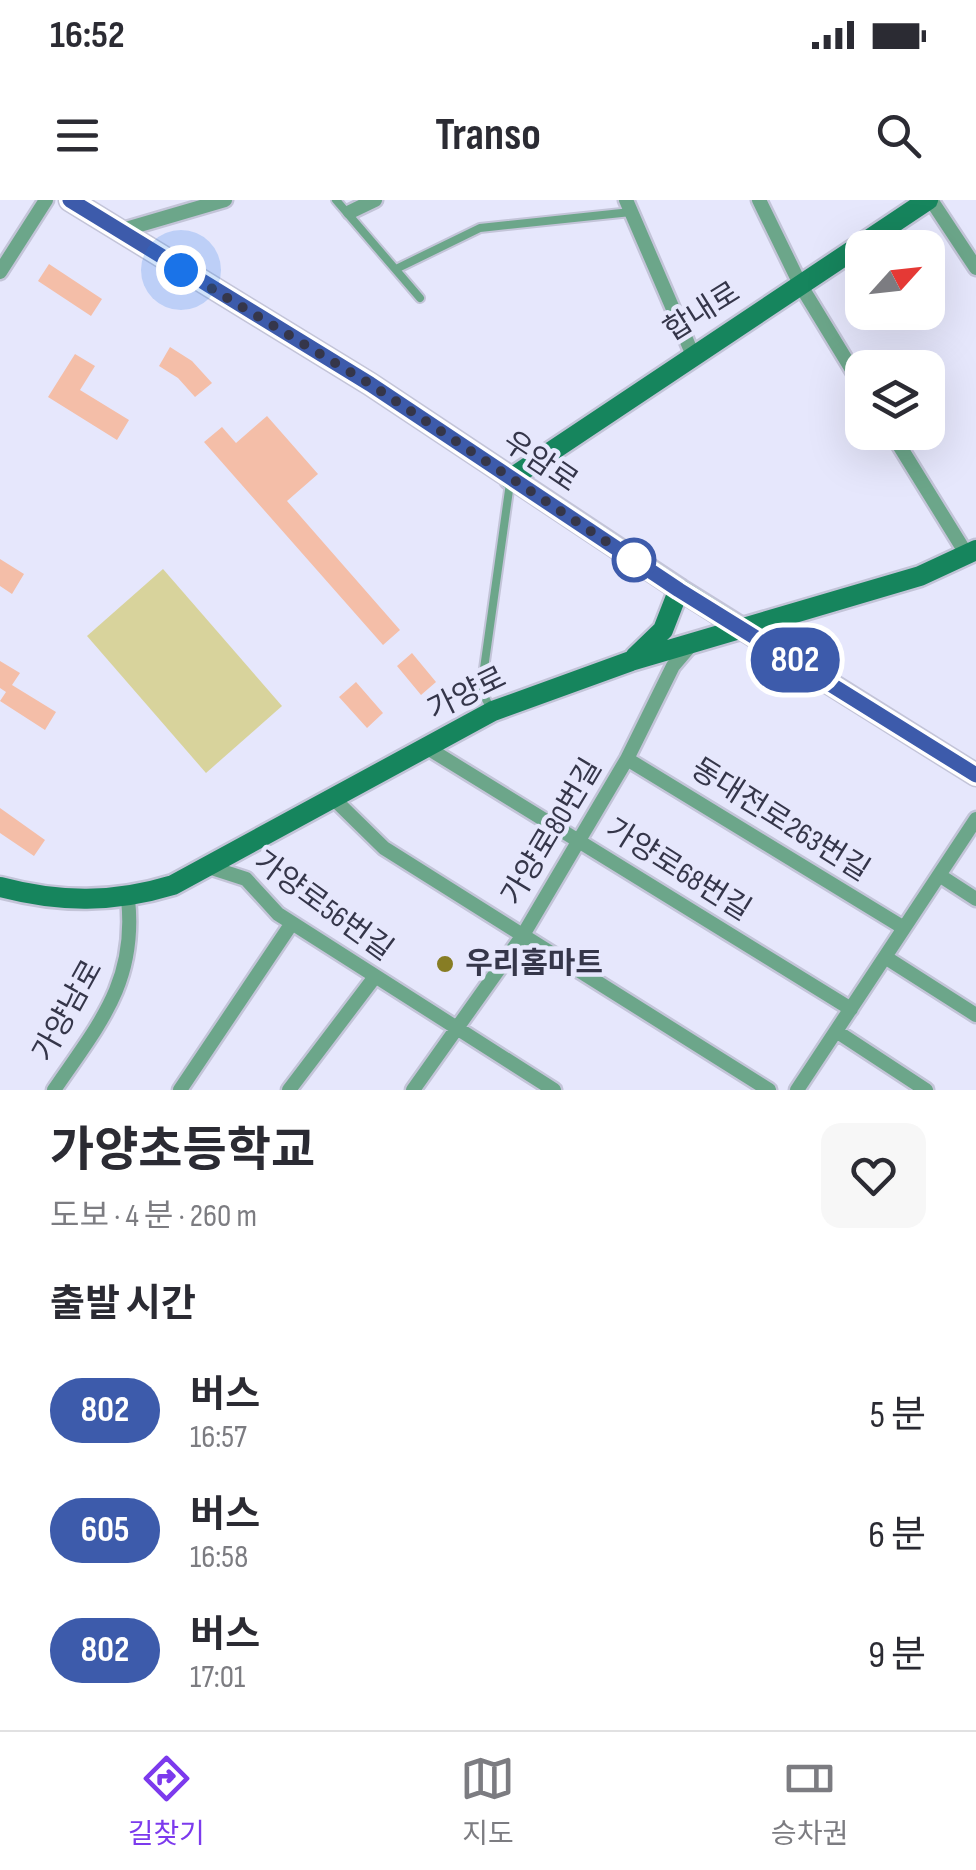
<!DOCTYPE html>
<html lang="ko">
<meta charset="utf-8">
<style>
:root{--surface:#fff;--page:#f7f7f7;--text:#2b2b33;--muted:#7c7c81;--line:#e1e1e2;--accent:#7c3aed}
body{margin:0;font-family:"Sofia Sans Condensed","Noto Sans KR",sans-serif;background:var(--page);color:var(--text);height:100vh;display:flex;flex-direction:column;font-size:38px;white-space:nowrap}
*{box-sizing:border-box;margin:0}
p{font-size:32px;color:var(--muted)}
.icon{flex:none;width:55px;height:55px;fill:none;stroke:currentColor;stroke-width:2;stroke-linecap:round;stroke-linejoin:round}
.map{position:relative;height:890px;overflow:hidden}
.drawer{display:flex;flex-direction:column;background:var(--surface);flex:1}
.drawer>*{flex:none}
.badge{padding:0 20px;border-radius:32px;font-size:35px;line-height:65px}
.needle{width:65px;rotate:63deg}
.controls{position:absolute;left:845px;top:30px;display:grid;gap:20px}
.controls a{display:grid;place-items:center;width:100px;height:100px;border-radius:20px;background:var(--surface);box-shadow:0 10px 40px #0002;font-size:50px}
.you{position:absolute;width:50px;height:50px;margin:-25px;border:8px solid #fff;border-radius:50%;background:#1a73e8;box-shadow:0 0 0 15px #1a73e833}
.map>.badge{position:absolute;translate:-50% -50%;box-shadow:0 0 0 5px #fff}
h2{padding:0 50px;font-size:38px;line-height:90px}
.round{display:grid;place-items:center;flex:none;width:105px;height:105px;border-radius:20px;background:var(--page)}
.head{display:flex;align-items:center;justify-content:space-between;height:170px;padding:0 50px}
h1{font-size:48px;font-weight:700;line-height:75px}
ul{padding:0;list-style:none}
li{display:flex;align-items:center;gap:30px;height:120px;padding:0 50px}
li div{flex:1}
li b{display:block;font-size:38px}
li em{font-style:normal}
li .badge{min-width:110px;font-weight:700;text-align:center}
.status{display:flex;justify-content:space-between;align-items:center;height:70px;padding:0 50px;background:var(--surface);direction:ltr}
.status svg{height:28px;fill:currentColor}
header{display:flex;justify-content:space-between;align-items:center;height:130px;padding:0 50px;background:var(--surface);font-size:45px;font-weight:700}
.tabs{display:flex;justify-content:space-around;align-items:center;height:140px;border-top:2px solid var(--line);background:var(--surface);font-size:28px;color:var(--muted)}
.tabs a{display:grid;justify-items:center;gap:5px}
.tabs .current{color:var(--accent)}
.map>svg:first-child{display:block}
.green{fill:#d8d39c}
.building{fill:#f4bea8}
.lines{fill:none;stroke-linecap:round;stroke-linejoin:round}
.lane-casing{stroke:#c3c4d8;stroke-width:12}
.street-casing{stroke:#c3c4d8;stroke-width:19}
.secondary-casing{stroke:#c3c4d8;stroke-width:25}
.lane{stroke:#6ca68a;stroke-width:8}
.street{stroke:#6ca68a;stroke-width:14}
.secondary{stroke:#16855d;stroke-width:20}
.line-casing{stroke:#fff;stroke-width:22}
.line{stroke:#3d5bab;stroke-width:15}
.walk{stroke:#35364a;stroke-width:10;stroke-dasharray:0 18}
.stop-dot{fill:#fff;stroke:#3d5bab;stroke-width:5}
.poi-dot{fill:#877d24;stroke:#e6e7fc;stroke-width:4}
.labels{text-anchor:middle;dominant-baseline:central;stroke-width:9;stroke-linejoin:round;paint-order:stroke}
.street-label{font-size:30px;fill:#35364a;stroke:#e6e7fc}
.poi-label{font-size:30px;font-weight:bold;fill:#35364a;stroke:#e6e7fc;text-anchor:start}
</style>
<div class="status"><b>16:52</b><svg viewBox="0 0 49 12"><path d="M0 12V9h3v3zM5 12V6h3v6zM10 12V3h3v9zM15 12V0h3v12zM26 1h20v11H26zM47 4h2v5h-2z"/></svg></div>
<header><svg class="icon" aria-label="menu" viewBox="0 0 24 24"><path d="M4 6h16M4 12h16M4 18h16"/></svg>Transo<svg class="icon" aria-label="search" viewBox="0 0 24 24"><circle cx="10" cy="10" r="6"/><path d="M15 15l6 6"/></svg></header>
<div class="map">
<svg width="976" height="890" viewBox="0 0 976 890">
<rect width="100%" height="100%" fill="#e6e7fc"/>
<path class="green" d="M 163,369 L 282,506 L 206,573 L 87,436 Z"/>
<path class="building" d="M 49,64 L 102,99 L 91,116 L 38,81 Z
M 170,147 L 192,161 L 212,183 L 195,197 L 178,178 L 159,166 Z
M 75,154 L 95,166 L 80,190 L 129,220 L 117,240 L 48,197 Z
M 267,216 L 318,274 L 287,301 L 400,430 L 383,445 L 204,242 L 222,227 L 236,243 Z
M 0,359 L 24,374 L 12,394 L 0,386 Z
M 412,453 L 436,482 L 421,495 L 397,466 Z
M 0,461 L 20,473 L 12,485 L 56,512 L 45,530 L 0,501 L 6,492 L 0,488 Z
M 356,482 L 383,513 L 367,528 L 339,497 Z
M 0,608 L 45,640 L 34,656 L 0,633 Z"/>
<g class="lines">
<defs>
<path id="lane" d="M 336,0 L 420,98
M 396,69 L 480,28 L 631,12
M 491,509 L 481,490 L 510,283"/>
<path id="street" d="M 626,0 L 692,153
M 759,0 L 801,86 L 862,186
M 931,0 L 976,68
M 350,12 L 375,0
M 119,31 L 225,0
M 0,72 L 46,0
M 891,232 L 967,355
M 426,547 L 851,809
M 627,559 L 904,728
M 335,600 L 384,648 L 769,890
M 209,667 L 246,679 L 278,714 L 554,890
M 939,675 L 976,699
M 885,757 L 976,815
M 836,831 L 926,890
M 54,890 C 99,824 137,782 128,699
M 180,890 L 292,723
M 289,890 L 374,778
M 413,890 L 523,735 L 627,559 L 673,466 L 691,445
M 797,890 L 976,619"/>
<path id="secondary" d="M 70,0 L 370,184 L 679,389 L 976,575
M 510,279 L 928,0
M 635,457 L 663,430 L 679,389
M 0,687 C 60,703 114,703 173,685 L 493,511 L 631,461 L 920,376 L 976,350"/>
</defs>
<use href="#lane" class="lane-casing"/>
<use href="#street" class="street-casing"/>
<use href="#secondary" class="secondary-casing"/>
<use href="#lane" class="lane"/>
<use href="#street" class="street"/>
<use href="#secondary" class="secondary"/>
</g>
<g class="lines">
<defs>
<path id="line" d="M 70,0 L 370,184 L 679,390 L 976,575"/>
</defs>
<use href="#line" class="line-casing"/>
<use href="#line" class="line"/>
<path class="walk" d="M 181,70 L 370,184 L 634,360"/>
</g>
<circle class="stop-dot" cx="634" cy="360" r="20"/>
<circle class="poi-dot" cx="445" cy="764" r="10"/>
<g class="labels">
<g class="street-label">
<text transform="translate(702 112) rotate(-32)">합내로</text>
<text transform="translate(540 262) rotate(34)">우암로</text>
<text transform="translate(467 494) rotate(-26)">가양로</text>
<text transform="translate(780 620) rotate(32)">동대전로263번길</text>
<text transform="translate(552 632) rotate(-59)">가양로80번길</text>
<text transform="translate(678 670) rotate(32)">가양로68번길</text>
<text transform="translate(323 706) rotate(36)">가양로56번길</text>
<text transform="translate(68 811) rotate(-61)">가양남로</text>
</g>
<g class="poi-label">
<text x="465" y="764">우리홈마트</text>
</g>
</g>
</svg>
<div class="controls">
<a><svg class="needle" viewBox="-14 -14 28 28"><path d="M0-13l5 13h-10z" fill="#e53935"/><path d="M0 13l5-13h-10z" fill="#7c7c81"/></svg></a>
<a><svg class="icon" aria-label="layers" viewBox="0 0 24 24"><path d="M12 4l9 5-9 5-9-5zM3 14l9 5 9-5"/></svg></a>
</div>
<div class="you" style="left:181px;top:70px"></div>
<b class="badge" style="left:795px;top:460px;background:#3d5bab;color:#fff">802</b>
</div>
<section class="drawer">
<div class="head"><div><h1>가양초등학교</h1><p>도보 · 4 분 · 260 m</p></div><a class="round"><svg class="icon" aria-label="heart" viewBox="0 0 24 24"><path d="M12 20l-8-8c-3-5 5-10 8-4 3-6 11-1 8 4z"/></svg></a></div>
<h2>출발 시간</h2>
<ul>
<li><span class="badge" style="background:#3d5bab;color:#fff">802</span><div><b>버스</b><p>16:57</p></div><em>5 분</em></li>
<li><span class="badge" style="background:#3d5bab;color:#fff">605</span><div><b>버스</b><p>16:58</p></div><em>6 분</em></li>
<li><span class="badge" style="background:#3d5bab;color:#fff">802</span><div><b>버스</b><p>17:01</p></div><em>9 분</em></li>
</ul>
</section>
<nav class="tabs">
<a class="current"><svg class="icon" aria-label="directions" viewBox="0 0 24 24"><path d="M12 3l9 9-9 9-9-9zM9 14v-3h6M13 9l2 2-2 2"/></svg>길찾기</a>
<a><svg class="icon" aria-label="map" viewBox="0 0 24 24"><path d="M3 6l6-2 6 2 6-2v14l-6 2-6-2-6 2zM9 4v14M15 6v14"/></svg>지도</a>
<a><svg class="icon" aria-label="tickets" viewBox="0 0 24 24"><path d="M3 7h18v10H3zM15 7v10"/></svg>승차권</a>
</nav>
